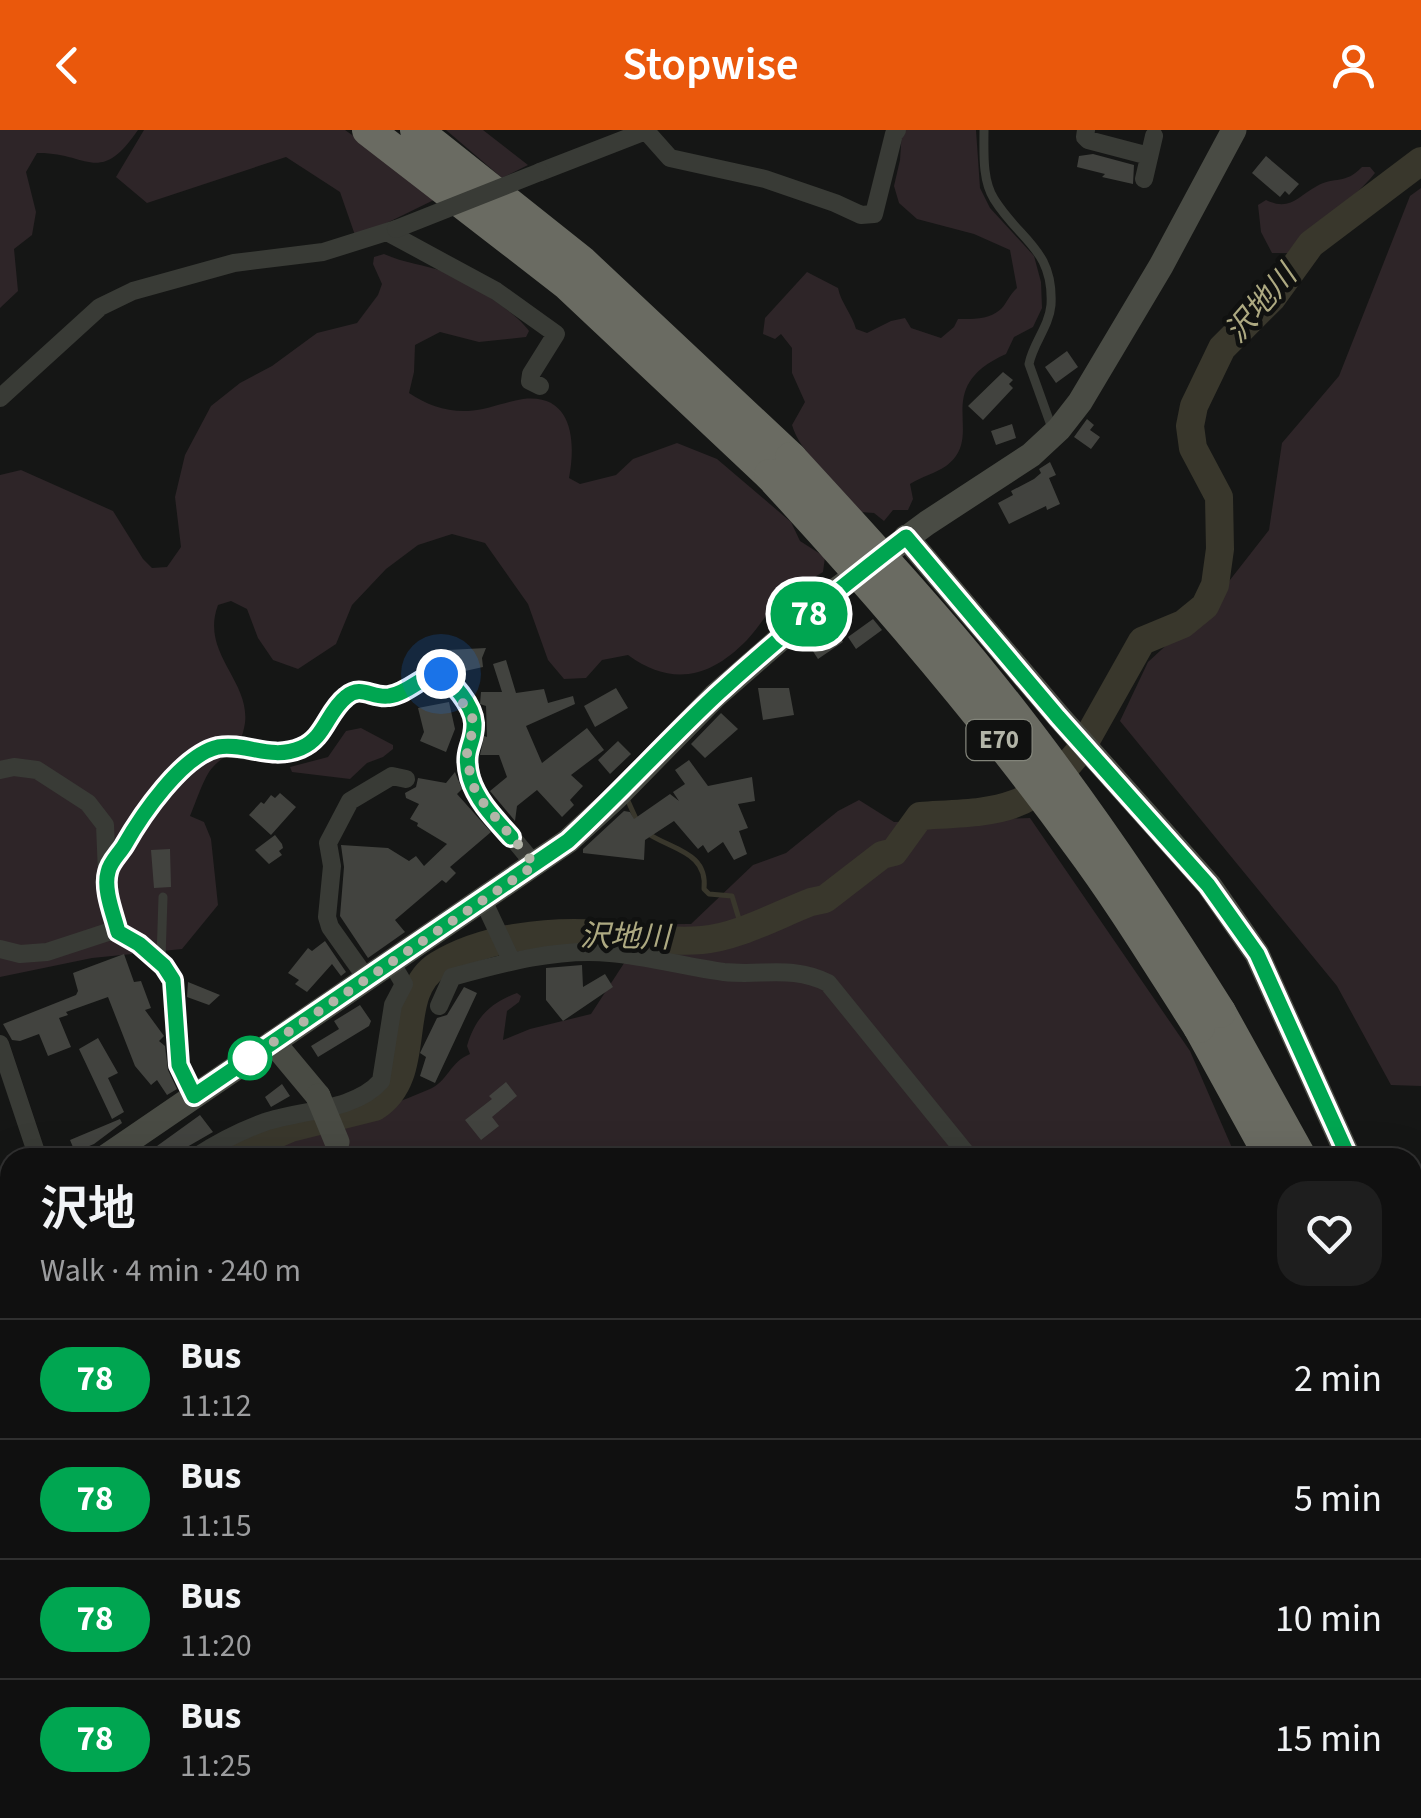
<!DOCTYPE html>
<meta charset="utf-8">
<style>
:root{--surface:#101010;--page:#1e1e1e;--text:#f1f3f6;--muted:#9c9d9f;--line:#303030;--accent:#ea580c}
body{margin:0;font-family:"Source Sans 3","Noto Sans JP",sans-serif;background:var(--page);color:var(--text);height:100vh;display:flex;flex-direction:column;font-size:38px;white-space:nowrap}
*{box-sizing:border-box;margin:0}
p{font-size:32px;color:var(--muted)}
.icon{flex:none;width:55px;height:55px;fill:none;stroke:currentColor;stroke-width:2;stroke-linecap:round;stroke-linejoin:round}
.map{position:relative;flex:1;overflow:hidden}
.side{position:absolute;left:0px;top:1018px;width:1422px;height:672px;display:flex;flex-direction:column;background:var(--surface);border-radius:30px 30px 0 0;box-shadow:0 10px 40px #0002,0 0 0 2px var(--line)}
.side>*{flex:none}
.badge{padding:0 20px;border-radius:32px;font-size:35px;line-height:65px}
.you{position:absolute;width:50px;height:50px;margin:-25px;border:8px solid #fff;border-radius:50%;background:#1a73e8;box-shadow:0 0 0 15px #1a73e833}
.map>.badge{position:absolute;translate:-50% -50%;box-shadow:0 0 0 5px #fff}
.round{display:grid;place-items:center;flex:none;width:105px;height:105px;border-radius:30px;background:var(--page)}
.summary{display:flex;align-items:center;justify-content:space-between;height:170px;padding:0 40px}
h1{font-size:48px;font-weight:600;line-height:75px}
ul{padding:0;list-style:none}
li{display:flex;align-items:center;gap:30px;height:120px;padding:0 40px;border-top:2px solid var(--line)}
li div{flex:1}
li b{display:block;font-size:38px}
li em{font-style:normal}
li .badge{min-width:110px;font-weight:700;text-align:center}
header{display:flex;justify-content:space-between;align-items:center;height:130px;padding:0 40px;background:var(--accent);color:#fff;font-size:45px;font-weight:600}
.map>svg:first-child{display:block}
.green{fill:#2e2528}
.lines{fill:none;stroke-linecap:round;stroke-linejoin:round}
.stream{stroke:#39372c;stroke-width:5}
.river{stroke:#39372c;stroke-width:28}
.building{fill:#42433f}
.lane{stroke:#393b36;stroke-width:9}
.street{stroke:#393b36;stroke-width:18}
.secondary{stroke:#494b44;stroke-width:25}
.highway{stroke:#6a6b62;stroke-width:32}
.street-bridge{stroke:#393b36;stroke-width:18}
.secondary-bridge{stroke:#494b44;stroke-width:25}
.highway-bridge{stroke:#6a6b62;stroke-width:32}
.line-casing{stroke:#fff;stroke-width:22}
.line{stroke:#00a651;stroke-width:15}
.walk{stroke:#b3b5a8;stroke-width:10;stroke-dasharray:0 18}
.stop-dot{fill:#fff;stroke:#00a651;stroke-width:5}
.labels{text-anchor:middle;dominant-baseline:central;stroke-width:9;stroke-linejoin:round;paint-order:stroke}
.shield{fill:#101110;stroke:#82847a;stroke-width:2.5}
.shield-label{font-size:25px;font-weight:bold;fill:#b3b5a8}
.water-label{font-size:30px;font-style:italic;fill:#ada981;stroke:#101110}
</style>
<header><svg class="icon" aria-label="back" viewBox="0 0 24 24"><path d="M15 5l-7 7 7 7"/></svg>Stopwise<svg class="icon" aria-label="person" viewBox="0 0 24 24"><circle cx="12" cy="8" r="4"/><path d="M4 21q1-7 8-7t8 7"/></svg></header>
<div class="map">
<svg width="1421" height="1688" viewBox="0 0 1421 1688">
<rect width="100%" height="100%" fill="#151615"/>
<path class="green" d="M 0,0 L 138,0 C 99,57 88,22 37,23 L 26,42 L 36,82 L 32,105 L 14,119 L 18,161 L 0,178 Z
M 144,0 L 345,0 L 440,67 L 356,108 L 340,62 L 286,27 L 147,73 L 116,47 Z
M 446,0 L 483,0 L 528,35 L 502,48 Z
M 902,0 L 976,0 L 980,58 L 990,78 L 1034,126 L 1041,152 L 1042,178 L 1033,197 L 1014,207 L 1006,224 C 928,259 988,305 946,336 C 936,343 921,347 910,354 L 913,369 L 908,380 L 893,380 L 884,391 L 874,383 L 860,382 C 840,356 800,324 792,295 L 805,272 L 792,243 L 792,218 L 781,204 L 775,209 L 763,204 L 765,188 L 807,142 L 838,158 C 841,173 852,184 856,199 L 867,203 L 891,191 L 905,188 L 911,198 L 941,208 L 954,197 L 958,189 C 973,189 989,190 1001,179 C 1007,173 1009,165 1017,158 L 1010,120 L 974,104 L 917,89 L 899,73 L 894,56 L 900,30 Z
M 1362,37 L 1370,37 L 1375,43 C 1350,74 1316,93 1292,123 L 1272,123 L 1261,102 L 1258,75 L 1266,70 C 1290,82 1298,66 1317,56 C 1335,46 1345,55 1362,37 Z
M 1421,58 L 1421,956 L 1391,955 L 1337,856 L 1120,591 L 1148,532 L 1212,473 L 1269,400 L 1282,313 L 1339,246 L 1410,66 Z
M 384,124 C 404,133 425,135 445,142 C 468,152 515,181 529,201 L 526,207 L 479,212 L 440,202 L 415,215 L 414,242 L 409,263 C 427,275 446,282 468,281 C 487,280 504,272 523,269 C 573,263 576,312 569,348 L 580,354 L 616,345 L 633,329 L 677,313 L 717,329 L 791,392 L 800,411 L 825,427 L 823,442 C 810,450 793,457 782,467 C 769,479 760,496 747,510 C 710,548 672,557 628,525 L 602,530 L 586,548 L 564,549 L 548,530 L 528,474 L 485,413 L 452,404 L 418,415 L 386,439 L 352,475 L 336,514 L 298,539 L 273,530 L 258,508 L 247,479 L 231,471 L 218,475 C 200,523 250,550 245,593 C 240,626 222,623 209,642 C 201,655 196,672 190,686 L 204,692 L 211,709 L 218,775 L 182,819 L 92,828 L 0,847 L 0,345 L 21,340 L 113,381 L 143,429 L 152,438 L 167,437 L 181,417 L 175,367 L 185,325 L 211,276 L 240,253 L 272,236 L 317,203 L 357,193 L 378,165 L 382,154 L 373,134 L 374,127 Z
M 361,598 L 393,615 L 393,619 L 383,627 L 367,633 L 350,649 L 292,642 L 290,637 L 328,627 L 346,601 Z
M 859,670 L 894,692 L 1030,688 L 1190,921 L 1236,1027 L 247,1028 C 307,1000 370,985 430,959 C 447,952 450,932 470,924 L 467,916 C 475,888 490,873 517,863 L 521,866 L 519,872 L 507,881 L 503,910 L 530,899 L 591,884 L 630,824 L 517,824 L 504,795 L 691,794 L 753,735 L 786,723 L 838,681 Z
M 10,1261 L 10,1680 L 177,1680 L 174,1688 L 0,1688 L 0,1265 Z
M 987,1680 L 1107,1680 L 1115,1688 L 995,1688 Z"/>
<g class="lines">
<path class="stream" d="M 628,671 L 637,691
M 647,703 C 672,720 708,722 704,759 L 709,764 L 732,766 L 742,799"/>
<path class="river" d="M 1088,607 L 1142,511 L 1183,494 L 1205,476 L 1215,455 L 1220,419 L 1219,367 L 1193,318 L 1190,296 L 1194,276 L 1222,218 L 1272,168 L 1311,114 L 1421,31
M 221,1028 L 291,998 L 375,977 C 426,945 391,864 438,835 C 484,807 549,800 602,804 C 635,806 668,813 702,810 C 738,807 777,785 811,772 L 825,769 L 882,725 L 894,722 L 920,686 C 996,681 1027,685 1078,623
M 0,1189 L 10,1181"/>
</g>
<path class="building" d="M 1093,24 L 1134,35 L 1133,54 L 1102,47 L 1105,44 L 1077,37 L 1079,26 Z
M 1266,26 L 1299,54 L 1289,65 L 1285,61 L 1280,67 L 1252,43 Z
M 1067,221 L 1078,237 L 1056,253 L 1045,237 Z
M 1003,242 L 1013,250 L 1009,254 L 1013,258 L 983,290 L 968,276 Z
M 1087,289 L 1094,295 L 1090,300 L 1100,307 L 1091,319 L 1074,307 Z
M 1012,294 L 1016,308 L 996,315 L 991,301 Z
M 1050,332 L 1056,345 L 1049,348 L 1060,374 L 1047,380 L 1046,376 L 1009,394 L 998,373 L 1013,365 L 1011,361 L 1034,349 L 1041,343 L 1039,339 Z
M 873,489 L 882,500 L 856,519 L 848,507 Z
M 829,492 L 843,512 L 818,529 L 805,509 Z
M 486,518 L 482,528 L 483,537 L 456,543 L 447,535 L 448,520 Z
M 506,530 L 516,563 L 544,559 L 548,573 L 573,566 L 575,574 L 526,596 L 542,633 L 587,598 L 604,620 L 571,645 L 583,656 L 570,670 L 574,675 L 562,687 L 537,660 L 517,676 L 515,691 L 490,661 L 507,647 L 499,625 L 480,625 L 484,606 L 487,607 L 486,576 L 480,574 L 481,562 L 502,562 L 493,534 Z
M 616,558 L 628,578 L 595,597 L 584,576 Z
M 758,558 L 789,558 L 794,585 L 763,590 Z
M 449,572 L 455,599 L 446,622 L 420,611 L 424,602 L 418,578 Z
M 721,583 L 738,599 L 705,628 L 691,614 Z
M 618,611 L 631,624 L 610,644 L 598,630 Z
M 689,630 L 708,656 L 752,647 L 755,671 L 738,674 L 748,698 L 739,701 L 747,724 L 734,730 L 723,712 L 708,723 L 703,715 L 698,719 L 674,691 L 645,710 L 644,730 L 583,723 L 583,719 L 624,681 L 630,682 L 634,689 L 670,664 L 679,671 L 673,662 L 685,654 L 675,640 Z
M 455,642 L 462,659 L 457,664 L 491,702 L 450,737 L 456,743 L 446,753 L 442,750 L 395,790 L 405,802 L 368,828 L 340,786 L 344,737 L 341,715 L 388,718 L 409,731 L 416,726 L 424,736 L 447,714 L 417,696 L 418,693 L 410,689 L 419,674 L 406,668 L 405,663 L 416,657 L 418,648 L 446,653 Z
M 280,663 L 296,677 L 271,705 L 249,685 L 261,672 L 264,674 L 271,665 L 275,668 Z
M 275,705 L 282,714 L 283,718 L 279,721 L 282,725 L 269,734 L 255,720 Z
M 170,719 L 171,757 L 154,758 L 151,720 Z
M 325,811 L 346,842 L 341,846 L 332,834 L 307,862 L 295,854 L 299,850 L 288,843 L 308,818 L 312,821 Z
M 124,824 L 134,852 L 141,851 L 151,878 L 145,880 L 164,906 L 159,911 L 165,916 L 168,940 L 177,959 L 167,965 L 157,950 L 151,955 L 135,936 L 108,867 L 66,882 L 68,885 L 59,888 L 71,917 L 48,926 L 39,904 L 20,911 L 12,910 L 3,894 L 76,865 L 78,861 L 73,843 Z
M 582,835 L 583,857 L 605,844 L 613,857 L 563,891 L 546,870 L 546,838 Z
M 188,852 L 220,865 L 209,875 L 187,867 Z
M 464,857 L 477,863 L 435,953 L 420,946 L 426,927 L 420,923 L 437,888 L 447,885 Z
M 360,875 L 371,891 L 369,896 L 318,927 L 311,916 L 339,899 L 334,891 Z
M 98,908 L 118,943 L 108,948 L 124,982 L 112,989 L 79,919 Z
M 506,952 L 517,966 L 492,987 L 499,996 L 481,1010 L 465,990 L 492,969 L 489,966 Z
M 282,954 L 290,966 L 271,977 L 265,967 Z
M 200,985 L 213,1002 L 187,1017 L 182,1028 L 167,1028 L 157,1016 Z
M 120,989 L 122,993 L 94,1014 L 75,1022 L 70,1010 Z"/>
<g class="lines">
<path class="lane" d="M 984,0 C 984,22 982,50 994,69 C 1020,111 1054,119 1051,175 C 1049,197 1033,213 1029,234 L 1053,301
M 161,829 L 163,767
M 1373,1680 L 1374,1688"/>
<path class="street" d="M 1086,0 L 1085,7 L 1088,10 L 1149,26
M 646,1 L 670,28 L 765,49 L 835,73 L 861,85 L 874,84 L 894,4 L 897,0
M 540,42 L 648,0
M 1144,49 L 1154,6
M 389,103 L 496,161 L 556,204 L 531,244 L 530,251 L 540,256
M 0,268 L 100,177 L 133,161 L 234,133 L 323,122 L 396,99
M 0,640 L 14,637 L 37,640 L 88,673 L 105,695 L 107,743
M 483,770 L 511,830
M 119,802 L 107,755 L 110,737 L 142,686 L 182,641 L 207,621 L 219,617 L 272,624 L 299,619 L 316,609 L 349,563 L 359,560 L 390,566 L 437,542 L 458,562 L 471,584 L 474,594 L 466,628 L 476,664 L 535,735
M 0,819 L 20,824 L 47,822 L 108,802 L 120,802 L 139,814 L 164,836 L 173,850 L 179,935 L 194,966
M 367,849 L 330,797 L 327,787 L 332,736 L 328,713 L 350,671 L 392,646 L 406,649
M 439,876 L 452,847 C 503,833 557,818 610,823 C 648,826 686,837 724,842 C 762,846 793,835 828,853 L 970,1028
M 0,914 L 38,1028
M 194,1028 C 217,1013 240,1001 265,992 C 300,980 355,981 381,951 L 393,875 L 404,854 L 391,832
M 0,1169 L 10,1160
M 940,1680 L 949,1688
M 1213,1680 L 1214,1688
M 198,1688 L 200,1680
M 360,1688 L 361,1680
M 567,1688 L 568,1680
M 665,1688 L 666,1680
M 763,1688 L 764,1680
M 866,1688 L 867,1680"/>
<path class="secondary" d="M 906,407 L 1059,587 L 1209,755 L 1257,824 L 1349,1028
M 273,912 L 318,966
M 104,1028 L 568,711 L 616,667 L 715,566 L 835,461 L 927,393 L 1031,325 L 1059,299 L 1080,272 L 1161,136 L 1234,0
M 0,1103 L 10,1095
M 1412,1157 L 1421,1170
M 1412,1452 L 1421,1445
M 1412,1601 L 1421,1610
M 462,1688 L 463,1680"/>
<path class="highway" d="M 368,0 L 567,154 L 770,345
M 416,0 L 581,131 L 791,328
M 1220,882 L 1301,1028
M 1199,897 L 1271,1028
M 1412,1265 L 1421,1284
M 1412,1339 L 1421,1362"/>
<path class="street-bridge" d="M 396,99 L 540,42
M 1412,1344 L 1421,1340"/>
<path class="secondary-bridge" d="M 318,966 L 337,1012"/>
<path class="highway-bridge" d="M 791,328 C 856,399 922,470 983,545 C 1070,652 1147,766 1220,882
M 770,345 C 879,463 983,584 1077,713 C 1121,772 1159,835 1199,897"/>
</g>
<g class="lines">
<defs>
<path id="line" d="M 511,707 C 495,689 477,671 470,648 C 462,618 475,615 474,593 C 473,575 452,551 438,542 C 422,547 406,564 389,566 C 373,569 361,554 346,567 C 327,582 325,608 301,618 C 270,631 246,612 218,617 C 182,625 141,686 124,716 C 119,724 110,732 108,742 C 103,760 114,785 118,802 L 139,814 L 164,836 L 173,850 L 179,935 L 194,966 L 568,711 C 619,664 666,612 716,565 C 777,509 841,457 906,407 L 1058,587 L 1208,755 L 1257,824 L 1349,1028"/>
</defs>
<use href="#line" class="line-casing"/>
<use href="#line" class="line"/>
<path class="walk" d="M 250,928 L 247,930 L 535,735 L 476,664 L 466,628 L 474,594 L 471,584 L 441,544"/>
</g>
<circle class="stop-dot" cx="250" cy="928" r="20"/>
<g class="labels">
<rect class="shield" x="966.5" y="590" width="65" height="40" rx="8"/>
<g class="shield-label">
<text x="999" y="610">E70</text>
</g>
<g class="water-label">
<text transform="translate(1261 174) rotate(-49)">沢地川</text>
<text transform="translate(625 807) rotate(1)">沢地川</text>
</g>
</g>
</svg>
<div class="you" style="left:441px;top:544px"></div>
<b class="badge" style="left:809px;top:484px;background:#00a651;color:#fff">78</b>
<section class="side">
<div class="summary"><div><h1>沢地</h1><p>Walk · 4 min · 240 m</p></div><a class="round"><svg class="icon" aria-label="heart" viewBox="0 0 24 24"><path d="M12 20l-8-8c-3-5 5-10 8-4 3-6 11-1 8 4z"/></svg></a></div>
<ul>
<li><span class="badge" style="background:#00a651;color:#fff">78</span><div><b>Bus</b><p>11:12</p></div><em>2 min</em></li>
<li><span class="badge" style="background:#00a651;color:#fff">78</span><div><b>Bus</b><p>11:15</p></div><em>5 min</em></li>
<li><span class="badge" style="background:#00a651;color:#fff">78</span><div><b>Bus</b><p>11:20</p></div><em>10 min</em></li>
<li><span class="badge" style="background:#00a651;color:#fff">78</span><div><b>Bus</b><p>11:25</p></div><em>15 min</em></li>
</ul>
</section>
</div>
